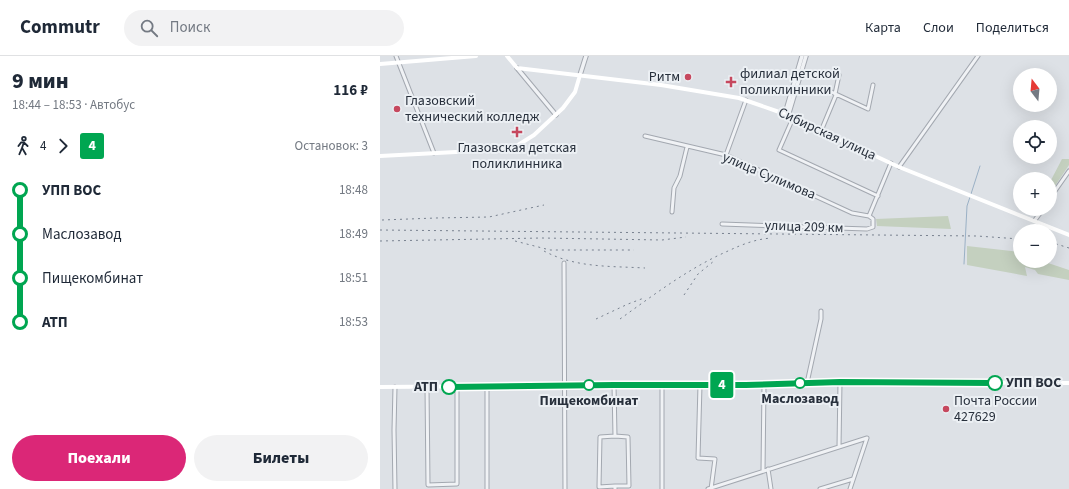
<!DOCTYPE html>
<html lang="ru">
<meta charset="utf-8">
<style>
:root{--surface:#fff;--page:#f2f2f3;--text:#1f2937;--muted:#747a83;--line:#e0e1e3;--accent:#db2777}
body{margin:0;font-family:"Source Sans 3",sans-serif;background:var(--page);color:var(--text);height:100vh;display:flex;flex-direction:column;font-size:15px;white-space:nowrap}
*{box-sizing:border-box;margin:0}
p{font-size:13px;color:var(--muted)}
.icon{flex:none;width:22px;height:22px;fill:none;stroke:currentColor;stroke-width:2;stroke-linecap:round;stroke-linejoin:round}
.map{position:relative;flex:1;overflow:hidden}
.sheet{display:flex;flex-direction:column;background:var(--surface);width:380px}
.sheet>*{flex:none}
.badge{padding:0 8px;border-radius:3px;font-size:14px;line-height:26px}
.needle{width:26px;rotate:344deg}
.tools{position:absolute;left:633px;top:12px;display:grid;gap:8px}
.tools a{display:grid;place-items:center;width:44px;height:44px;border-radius:50%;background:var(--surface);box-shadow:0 4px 16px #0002;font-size:20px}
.map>.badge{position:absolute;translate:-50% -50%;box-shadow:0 0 0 2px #fff}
.legs{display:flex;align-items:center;gap:6px;height:44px;padding:0 12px;font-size:13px}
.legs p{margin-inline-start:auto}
.headline{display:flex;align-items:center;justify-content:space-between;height:68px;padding:0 12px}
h1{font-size:22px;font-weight:800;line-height:30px}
.cta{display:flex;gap:8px;margin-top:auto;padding:8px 12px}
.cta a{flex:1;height:46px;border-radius:24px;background:var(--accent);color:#fff;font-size:16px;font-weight:800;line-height:46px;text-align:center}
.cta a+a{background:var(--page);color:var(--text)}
ul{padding:0 12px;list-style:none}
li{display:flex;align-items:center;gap:14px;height:44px;font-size:15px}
li i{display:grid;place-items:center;width:6px;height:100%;margin:0 5px;background:currentColor}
li i::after{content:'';width:10px;height:10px;margin:-5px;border:3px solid;border-radius:50%;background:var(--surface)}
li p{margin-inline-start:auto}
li:first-child i{background:linear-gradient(#0000 50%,currentColor 0)}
li:last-child i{background:linear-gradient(currentColor 50%,#0000 0)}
header{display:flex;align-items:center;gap:24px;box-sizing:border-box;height:56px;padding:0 20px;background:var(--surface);border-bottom:1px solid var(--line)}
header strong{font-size:19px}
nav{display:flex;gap:22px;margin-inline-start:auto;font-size:14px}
.search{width:280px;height:36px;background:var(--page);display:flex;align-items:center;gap:10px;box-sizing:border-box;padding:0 14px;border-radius:22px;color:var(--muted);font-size:15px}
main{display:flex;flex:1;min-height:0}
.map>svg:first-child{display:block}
.green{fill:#c4d0bf}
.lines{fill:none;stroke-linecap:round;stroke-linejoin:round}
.stream{stroke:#9ab0c5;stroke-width:1}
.minor-casing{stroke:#a3a8b0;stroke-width:5}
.tertiary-casing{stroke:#a3a8b0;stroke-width:5.5}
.minor{stroke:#f0f2f5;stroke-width:3}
.tertiary{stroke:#f0f2f5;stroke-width:3.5}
.secondary{stroke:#fff;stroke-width:4}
.rail{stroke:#78818f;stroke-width:1;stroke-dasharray:2 4;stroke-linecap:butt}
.line-1-casing{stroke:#fff;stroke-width:9}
.line-1{stroke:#00a651;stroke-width:6}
.poi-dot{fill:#c6485e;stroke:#ecf0f4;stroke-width:1.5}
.stop-1-dot{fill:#fff;stroke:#00a651;stroke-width:2}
.labels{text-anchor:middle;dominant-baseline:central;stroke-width:4;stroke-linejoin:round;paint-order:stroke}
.poi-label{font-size:14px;fill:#28303c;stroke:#ecf0f4;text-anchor:start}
.street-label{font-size:14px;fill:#28303c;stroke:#ecf0f4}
.stop-label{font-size:14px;font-weight:bold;fill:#28303c;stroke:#ecf0f4}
</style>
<header>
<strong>Commutr</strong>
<div class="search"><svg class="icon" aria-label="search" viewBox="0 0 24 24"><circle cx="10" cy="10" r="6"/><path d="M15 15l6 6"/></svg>Поиск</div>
<nav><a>Карта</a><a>Слои</a><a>Поделиться</a></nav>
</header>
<main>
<section class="sheet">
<div class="headline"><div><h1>9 мин</h1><p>18:44 – 18:53 · Автобус</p></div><b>116 ₽</b></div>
<div class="legs"><svg class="icon" aria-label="walk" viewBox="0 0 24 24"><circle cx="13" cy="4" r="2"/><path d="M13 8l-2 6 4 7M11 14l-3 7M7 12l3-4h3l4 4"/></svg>4<svg class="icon" aria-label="forward" viewBox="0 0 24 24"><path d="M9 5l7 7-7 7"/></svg><b class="badge" style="background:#00a651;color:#fff">4</b><p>Остановок: 3</p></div>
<ul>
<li><i style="color:#00a651"></i><b>УПП ВОС</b><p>18:48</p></li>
<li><i style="color:#00a651"></i><span>Маслозавод</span><p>18:49</p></li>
<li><i style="color:#00a651"></i><span>Пищекомбинат</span><p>18:51</p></li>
<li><i style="color:#00a651"></i><b>АТП</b><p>18:53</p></li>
</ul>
<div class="cta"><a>Поехали</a><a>Билеты</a></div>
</section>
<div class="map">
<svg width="689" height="433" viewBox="0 0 689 433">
<rect width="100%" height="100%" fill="#dde1e6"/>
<path class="green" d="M 682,103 L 689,103 L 689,109 L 671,136 L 670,126 Z
M 568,160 L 571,173 L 497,170 L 496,163 Z
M 587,190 L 640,196 L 640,205 L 662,205 L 689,214 L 689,224 L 658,218 L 655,214 L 645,211 L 647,220 L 587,209 Z"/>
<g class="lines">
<path class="stream" d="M 591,138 L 600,110
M 584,208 L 587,150 L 590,141"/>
<defs>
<path id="minor" d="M 16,0 L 54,97
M 445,33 L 488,53 L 493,29
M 455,38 L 459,19
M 413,62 L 399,94 L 498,140
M 441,75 L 456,39
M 265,80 L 346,99 L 472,157 L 489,160
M 346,99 L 366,44
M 519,111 L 598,0
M 670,142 L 689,115
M 292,156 L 294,132 L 300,120 L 307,91
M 489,160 L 511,107
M 655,164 L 663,153
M 342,168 L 487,173 L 493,171 L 493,163 L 489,160
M 184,207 L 185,433
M 427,327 L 441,263 L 441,255
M 234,329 L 235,380 L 220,381 L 219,431 L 235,430 L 235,433
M 282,329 L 282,433
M 320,329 L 318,402 L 335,403 L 331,433
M 47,331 L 48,429 L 77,428 L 77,331
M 235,380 L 248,381 L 249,430 L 235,430
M 459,391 L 460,326
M 388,413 L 391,433
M 383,415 L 384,329
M 15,433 L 14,374 L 15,331
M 107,433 L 107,330
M 328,433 L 487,382
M 440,433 L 473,423
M 470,433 L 487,382"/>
<path id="tertiary" d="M 137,12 L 176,59
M 200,19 L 206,0
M 405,58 L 422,0
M 408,60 L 426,0"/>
</defs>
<use href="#minor" class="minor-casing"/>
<use href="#tertiary" class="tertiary-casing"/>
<use href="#minor" class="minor"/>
<use href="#tertiary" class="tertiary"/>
<path class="secondary" d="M 127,0 L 137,12 L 281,29 L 359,42 L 405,58 L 519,111 L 689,179
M 0,8 L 96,0
M 0,100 L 114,94 L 138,89 L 154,79 L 183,52 L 195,36 L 200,19
M 0,331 L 234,329 L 356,329 L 460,326 L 689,327"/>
<path class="rail" d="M 2,164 L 56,162 L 109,161 L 164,149
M 0,174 L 597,180 L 640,183
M 0,185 L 162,182 L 282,184 L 306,181
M 135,185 L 170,194 L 254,194
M 670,186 L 689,192
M 164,195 C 196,212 230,210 265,212
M 304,239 L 318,218 L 334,205
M 216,263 L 248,248 L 264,242
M 240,263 C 275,238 309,212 348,195 C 363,188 376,183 392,182"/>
</g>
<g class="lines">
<defs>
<path id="line-1" d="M 69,331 L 234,329 L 366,329 L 460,326 L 615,327"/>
</defs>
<use href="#line-1" class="line-1-casing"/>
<use href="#line-1" class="line-1"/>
</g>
<g class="poi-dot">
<circle cx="308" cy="21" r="4"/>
<path d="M349 20h4v4h4v4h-4v4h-4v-4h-4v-4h4z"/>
<circle cx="17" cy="53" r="4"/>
<path d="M135 70h4v4h4v4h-4v4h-4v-4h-4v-4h4z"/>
<circle cx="566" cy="353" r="4"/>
</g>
<g class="stop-1-dot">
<circle cx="420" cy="327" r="5"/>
<circle cx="615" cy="327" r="7"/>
<circle cx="209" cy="329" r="5"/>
<circle cx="69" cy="331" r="7"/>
</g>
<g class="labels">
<g class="poi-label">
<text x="360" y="18">филиал детской<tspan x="360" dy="16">поликлинники</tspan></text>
<text x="300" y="21" text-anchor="end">Ритм</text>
<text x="25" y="45">Глазовский<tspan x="25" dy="16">технический колледж</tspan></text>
<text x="137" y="92" text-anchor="middle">Глазовская детская<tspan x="137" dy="16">поликлинника</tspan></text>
<text x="574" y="345">Почта России<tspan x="574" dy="16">427629</tspan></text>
</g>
<g class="street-label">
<text transform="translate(447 78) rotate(25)">Сибирская улица</text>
<text transform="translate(389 120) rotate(23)">улица Сулимова</text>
<text transform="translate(424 171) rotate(2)">улица 209 км</text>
</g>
<g class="stop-label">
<text x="626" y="327" text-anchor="start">УПП ВОС</text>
<text x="58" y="331" text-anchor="end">АТП</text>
<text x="420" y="343">Маслозавод</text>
<text x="209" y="345">Пищекомбинат</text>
</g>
</g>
</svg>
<div class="tools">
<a><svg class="needle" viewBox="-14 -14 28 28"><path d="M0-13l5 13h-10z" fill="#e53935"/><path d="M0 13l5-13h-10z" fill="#747a83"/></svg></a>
<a><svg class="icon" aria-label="locate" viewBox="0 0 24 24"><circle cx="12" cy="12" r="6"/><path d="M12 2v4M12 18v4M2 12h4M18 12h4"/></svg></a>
<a>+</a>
<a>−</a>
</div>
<b class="badge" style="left:342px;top:329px;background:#00a651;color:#fff">4</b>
</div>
</main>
